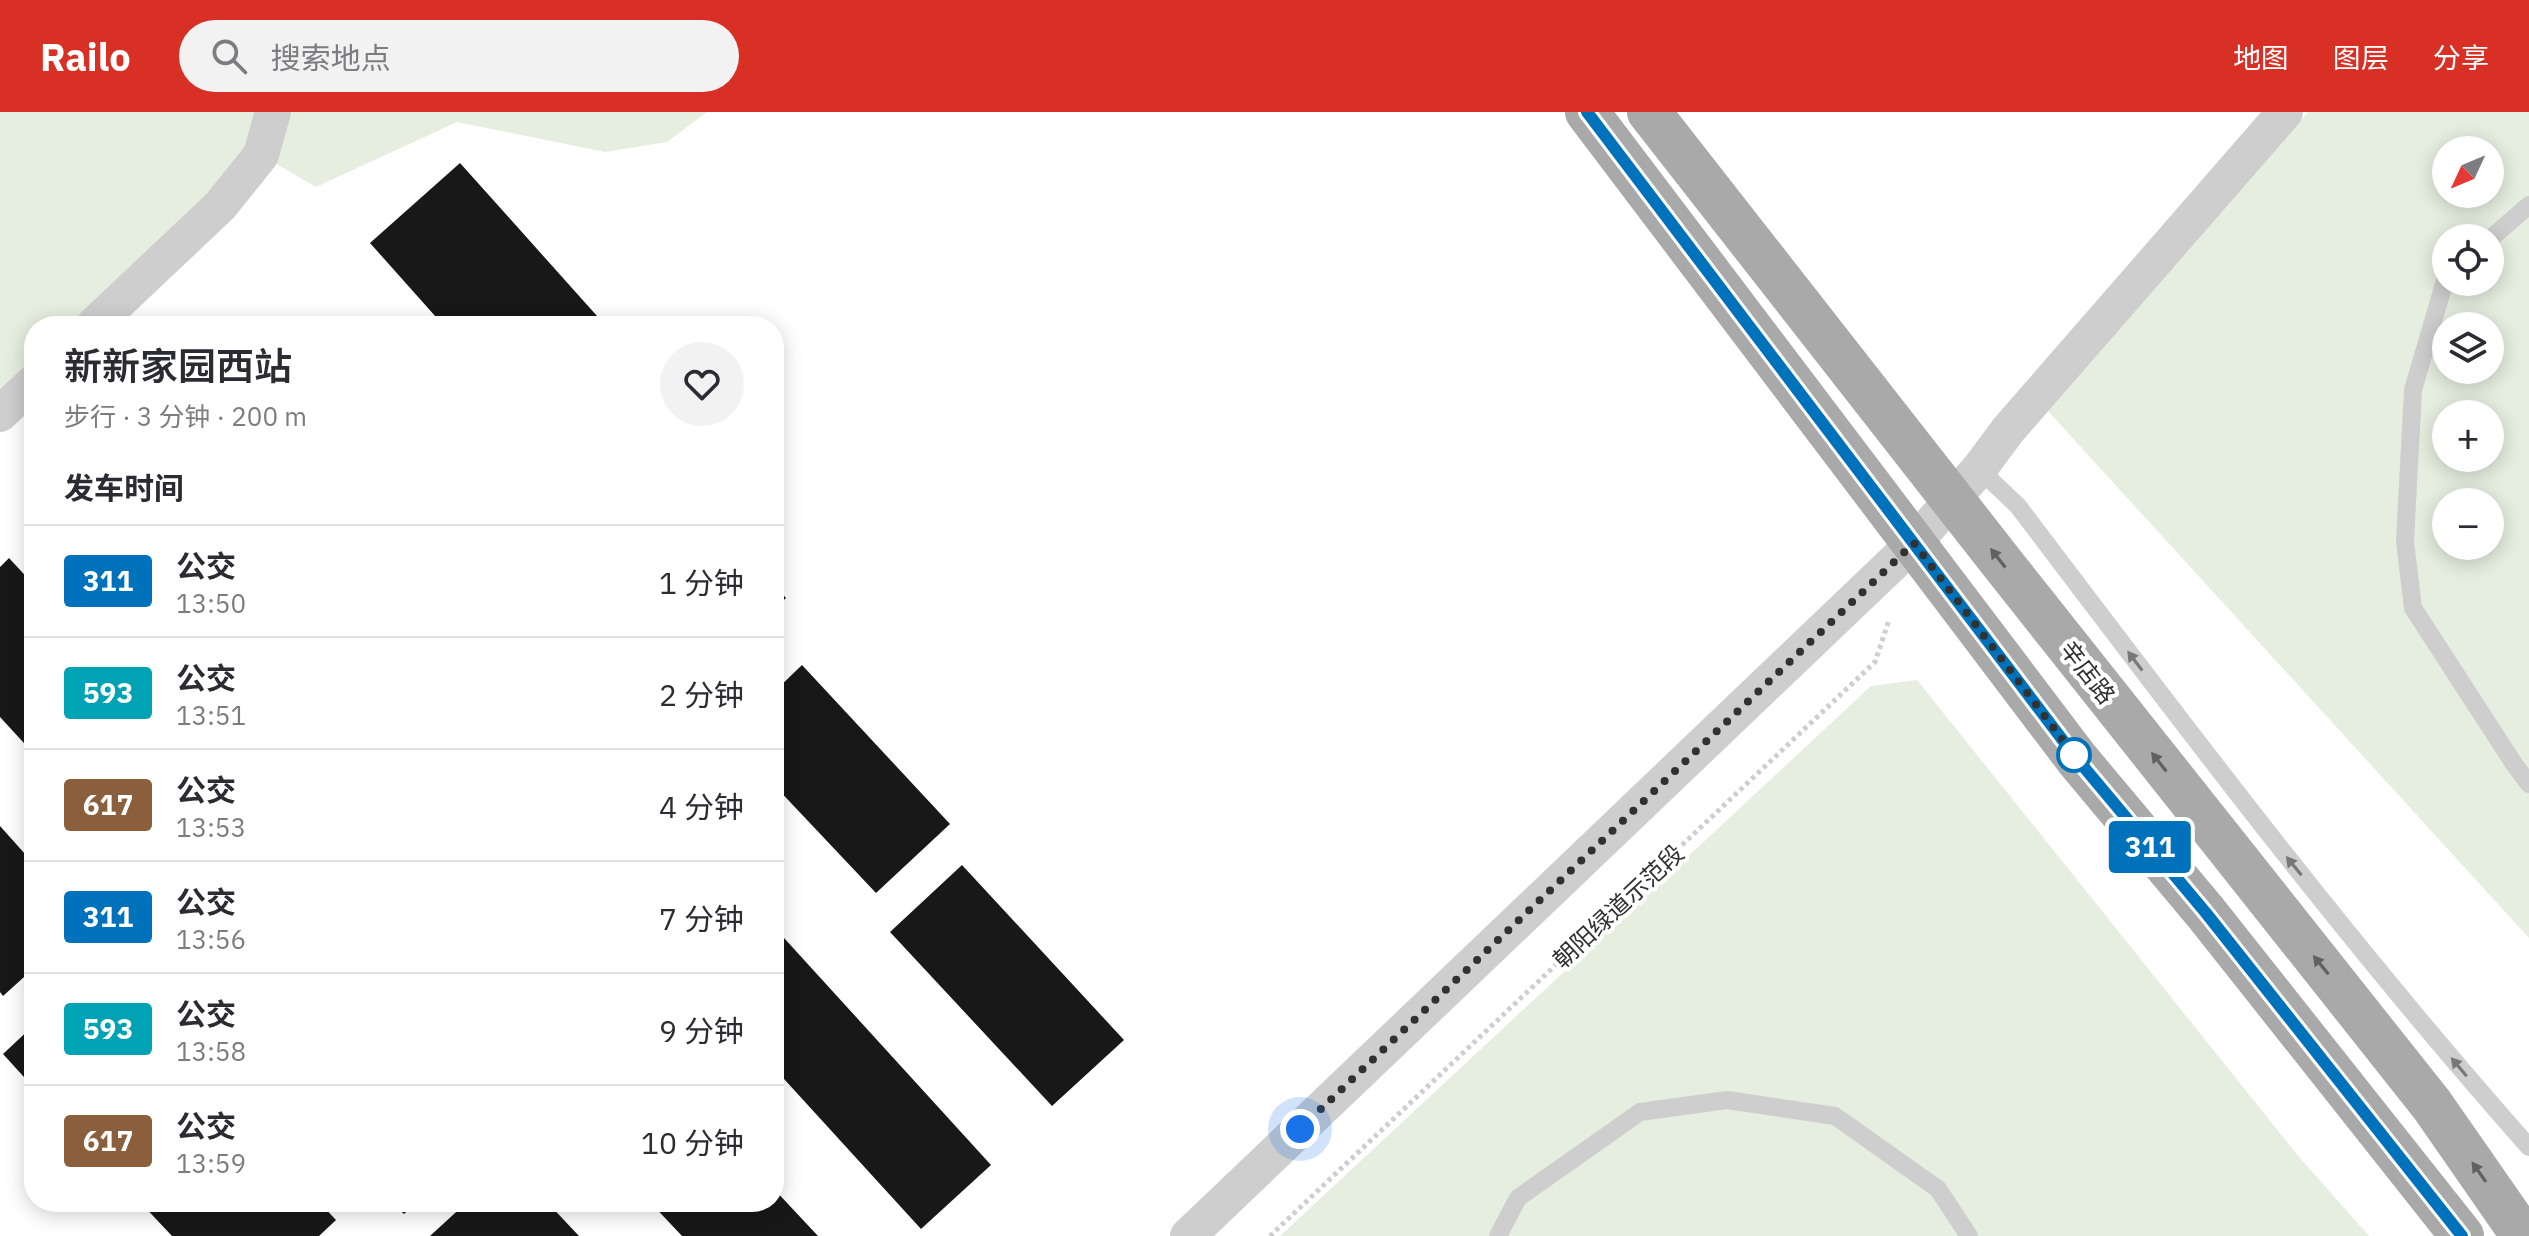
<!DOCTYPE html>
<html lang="zh">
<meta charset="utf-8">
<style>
:root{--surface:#fff;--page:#f2f2f3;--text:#2b2b33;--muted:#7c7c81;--line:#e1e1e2;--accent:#d93025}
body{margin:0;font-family:"IBM Plex Sans","Noto Sans SC",sans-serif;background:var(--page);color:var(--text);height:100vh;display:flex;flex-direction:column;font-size:30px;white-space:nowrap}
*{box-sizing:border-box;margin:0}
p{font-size:26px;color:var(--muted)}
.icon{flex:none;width:44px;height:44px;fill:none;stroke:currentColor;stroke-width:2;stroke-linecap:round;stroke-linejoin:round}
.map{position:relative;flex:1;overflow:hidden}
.details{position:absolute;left:24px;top:204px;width:760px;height:896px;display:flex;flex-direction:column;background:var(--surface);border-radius:32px;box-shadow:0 4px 20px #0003}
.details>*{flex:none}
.badge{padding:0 16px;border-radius:6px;font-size:28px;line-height:52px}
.needle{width:52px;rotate:226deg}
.fabs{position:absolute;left:2432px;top:24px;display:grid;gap:16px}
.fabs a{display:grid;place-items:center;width:72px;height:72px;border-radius:50%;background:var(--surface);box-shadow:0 4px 20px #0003;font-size:40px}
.you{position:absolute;width:40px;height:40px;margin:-20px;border:6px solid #fff;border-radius:50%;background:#1a73e8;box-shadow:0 0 0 12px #1a73e833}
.map>.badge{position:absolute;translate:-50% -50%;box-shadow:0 0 0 4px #fff}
h2{padding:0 40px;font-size:30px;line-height:72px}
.round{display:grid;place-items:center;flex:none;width:84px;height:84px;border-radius:42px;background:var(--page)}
.headline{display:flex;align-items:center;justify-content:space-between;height:136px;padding:0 40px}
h1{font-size:38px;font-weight:600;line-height:60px}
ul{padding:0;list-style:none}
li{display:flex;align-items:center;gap:24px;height:112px;padding:0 40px;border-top:2px solid var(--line)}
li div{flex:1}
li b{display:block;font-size:30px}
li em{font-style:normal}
li .badge{min-width:88px;font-weight:700;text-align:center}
header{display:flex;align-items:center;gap:48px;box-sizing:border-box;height:112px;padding:0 40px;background:var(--accent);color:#fff}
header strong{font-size:38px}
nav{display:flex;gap:44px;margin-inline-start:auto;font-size:28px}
.search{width:560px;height:72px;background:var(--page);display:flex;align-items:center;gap:20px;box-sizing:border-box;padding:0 28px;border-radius:44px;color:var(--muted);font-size:30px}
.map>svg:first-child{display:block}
.green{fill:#e5eedf;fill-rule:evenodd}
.building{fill:#181818}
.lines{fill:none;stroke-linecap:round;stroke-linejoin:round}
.path{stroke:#cecece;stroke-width:5;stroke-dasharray:4 4;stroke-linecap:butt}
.lane{stroke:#cecece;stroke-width:18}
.street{stroke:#cecece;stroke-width:36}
.primary{stroke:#a9a9a9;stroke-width:44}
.oneway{fill:#616161}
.oneway2{fill:#787878}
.line-casing{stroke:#fff;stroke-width:18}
.line{stroke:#0072bc;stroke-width:12}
.walk{stroke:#313131;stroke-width:8;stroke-dasharray:0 14.4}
.stop-dot{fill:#fff;stroke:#0072bc;stroke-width:4}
.labels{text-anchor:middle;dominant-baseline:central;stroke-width:8;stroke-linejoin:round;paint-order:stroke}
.street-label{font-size:24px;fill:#313131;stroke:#fff}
</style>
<header>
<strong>Railo</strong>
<div class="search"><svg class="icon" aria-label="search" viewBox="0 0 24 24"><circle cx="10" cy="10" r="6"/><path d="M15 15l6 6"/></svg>搜索地点</div>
<nav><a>地图</a><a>图层</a><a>分享</a></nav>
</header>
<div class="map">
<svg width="2529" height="1124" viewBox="0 0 2529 1124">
<rect width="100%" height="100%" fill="#fff"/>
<path class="green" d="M 0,0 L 707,0 L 667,30 L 605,40 L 457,10 L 316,75 L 261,43 L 93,214 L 34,214 L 34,270 L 0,302 Z
M 2308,0 L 2529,0 L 2529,826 L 2047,298 ZM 2446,38 L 2490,38 L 2490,82 L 2446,82 ZM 2446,126 L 2490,126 L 2490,170 L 2446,170 ZM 2446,214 L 2490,214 L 2490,258 L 2446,258 ZM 2446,302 L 2490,302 L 2490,346 L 2446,346 ZM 2446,390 L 2490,390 L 2490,434 L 2446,434 Z
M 1917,568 L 2299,1045 L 2369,1124 L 1280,1124 L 1871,574 Z"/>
<path class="building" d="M 460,51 L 606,214 L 444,214 L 370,131 Z
M 9,446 L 34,473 L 34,642 L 0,605 L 0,455 Z
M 774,473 L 786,486 L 774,497 Z
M 802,553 L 950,712 L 876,781 L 774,673 L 774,580 Z
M 0,714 L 34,752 L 34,856 L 3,884 L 0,880 Z
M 962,753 L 1124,928 L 1052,994 L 890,820 Z
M 774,815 L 991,1053 L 921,1117 L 774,956 Z
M 34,913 L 34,976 L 3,942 Z
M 774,1077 L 818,1124 L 682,1124 L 650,1090 L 774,1090 Z
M 140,1090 L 319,1090 L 336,1108 L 319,1124 L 172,1124 Z
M 392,1090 L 417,1090 L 404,1102 Z
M 467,1090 L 547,1090 L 579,1124 L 430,1124 Z"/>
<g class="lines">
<path class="path" d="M 1270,1124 L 1875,550 L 1889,508"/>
<path class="lane" d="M 2490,127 L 2529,93
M 2446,165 L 2413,278 L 2405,429 L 2413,496 L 2514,652 L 2529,672
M 1979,357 L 2018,394 C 2183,612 2347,830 2529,1035
M 1498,1124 L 1518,1086 L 1640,1000 L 1727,988 L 1835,1004 L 1938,1077 L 1969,1124"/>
<path class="street" d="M 93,214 L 220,94 L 261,43 L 273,0
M 0,302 L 34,270
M 1188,1124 L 1914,431 L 1979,357 L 2008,318 L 2285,0"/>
<path class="primary" d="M 1587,0 L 2077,647 L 2206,801 L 2462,1124
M 1649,0 L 2002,451 L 2432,993 L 2523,1124"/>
</g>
<defs><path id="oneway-solid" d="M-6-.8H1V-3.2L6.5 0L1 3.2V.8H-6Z" transform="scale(2)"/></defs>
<g class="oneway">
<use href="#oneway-solid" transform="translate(1998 446) rotate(-128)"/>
<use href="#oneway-solid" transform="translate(2159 650) rotate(-128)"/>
<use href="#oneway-solid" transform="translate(2321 853) rotate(-129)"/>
<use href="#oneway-solid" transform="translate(2479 1060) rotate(-125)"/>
</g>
<g class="oneway2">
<use href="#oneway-solid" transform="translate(2135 549) rotate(-127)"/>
<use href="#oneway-solid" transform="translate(2294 754) rotate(-129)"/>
<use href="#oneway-solid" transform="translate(2459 955) rotate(-130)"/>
</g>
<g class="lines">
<defs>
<path id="line" d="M 1587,0 L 2077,647 L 2206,801 L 2462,1124"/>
</defs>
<use href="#line" class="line-casing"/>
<use href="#line" class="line"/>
<path class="walk" d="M 1300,1017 L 1914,431 L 2077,647 L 2074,643"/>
</g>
<circle class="stop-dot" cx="2074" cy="643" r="16"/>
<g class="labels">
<g class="street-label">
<text transform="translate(2088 560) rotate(52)">辛店路</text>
<text transform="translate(1618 794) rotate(-43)">朝阳绿道示范段</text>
</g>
</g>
</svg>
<div class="fabs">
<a><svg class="needle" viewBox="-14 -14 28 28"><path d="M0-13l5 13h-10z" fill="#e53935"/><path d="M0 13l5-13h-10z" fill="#7c7c81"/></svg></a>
<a><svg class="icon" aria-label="locate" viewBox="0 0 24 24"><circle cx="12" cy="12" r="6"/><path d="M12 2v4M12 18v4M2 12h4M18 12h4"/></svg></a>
<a><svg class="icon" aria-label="layers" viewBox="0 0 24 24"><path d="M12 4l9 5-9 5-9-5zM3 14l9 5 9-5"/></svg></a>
<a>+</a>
<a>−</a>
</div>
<div class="you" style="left:1300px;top:1017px"></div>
<b class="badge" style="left:2150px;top:735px;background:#0072bc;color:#fff">311</b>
<section class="details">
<div class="headline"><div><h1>新新家园西站</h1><p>步行 · 3 分钟 · 200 m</p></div><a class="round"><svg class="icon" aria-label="heart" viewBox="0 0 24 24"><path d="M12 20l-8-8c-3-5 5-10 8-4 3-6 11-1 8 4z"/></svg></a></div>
<h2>发车时间</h2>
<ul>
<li><span class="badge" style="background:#0072bc;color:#fff">311</span><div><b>公交</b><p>13:50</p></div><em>1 分钟</em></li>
<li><span class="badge" style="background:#00a3b4;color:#fff">593</span><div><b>公交</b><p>13:51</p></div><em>2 分钟</em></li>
<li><span class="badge" style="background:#8b5e3c;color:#fff">617</span><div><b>公交</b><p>13:53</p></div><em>4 分钟</em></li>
<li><span class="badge" style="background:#0072bc;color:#fff">311</span><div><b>公交</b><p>13:56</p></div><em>7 分钟</em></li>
<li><span class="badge" style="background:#00a3b4;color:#fff">593</span><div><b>公交</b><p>13:58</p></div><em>9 分钟</em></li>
<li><span class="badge" style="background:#8b5e3c;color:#fff">617</span><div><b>公交</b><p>13:59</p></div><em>10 分钟</em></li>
</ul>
</section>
</div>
